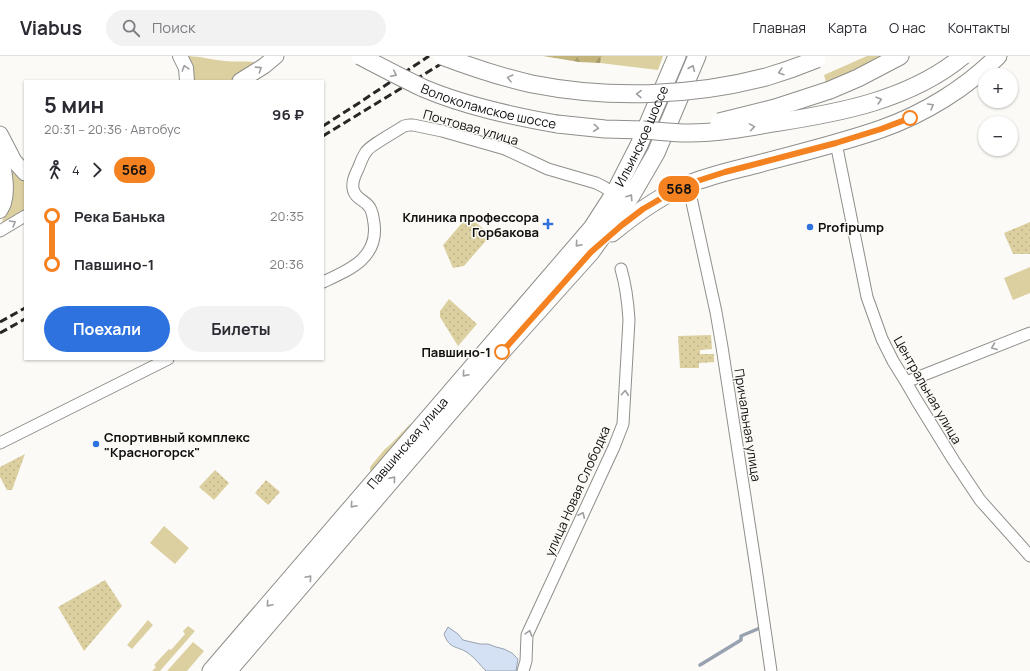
<!DOCTYPE html>
<html lang="ru">
<meta charset="utf-8">
<style>
:root{--surface:#fff;--page:#f2f2f3;--text:#2b2b33;--muted:#7c7c81;--line:#e1e1e2;--accent:#2d72df}
body{margin:0;font-family:Manrope,sans-serif;background:var(--page);color:var(--text);height:100vh;display:flex;flex-direction:column;font-size:15px;white-space:nowrap}
*{box-sizing:border-box;margin:0}
p{font-size:13px;color:var(--muted)}
.icon{flex:none;width:22px;height:22px;fill:none;stroke:currentColor;stroke-width:2;stroke-linecap:round;stroke-linejoin:round}
.map{position:relative;flex:1;overflow:hidden}
.side{position:absolute;left:24px;top:24px;width:300px;height:280px;display:flex;flex-direction:column;background:var(--surface);border-radius:0px;box-shadow:0 1px 3px #0004}
.side>*{flex:none}
.badge{padding:0 8px;border-radius:13px;font-size:14px;line-height:26px}
.buttons{position:absolute;left:978px;top:12px;display:grid;gap:8px}
.buttons a{display:grid;place-items:center;width:40px;height:40px;border-radius:50%;background:var(--surface);box-shadow:0 1px 3px #0004;font-size:20px}
.map>.badge{position:absolute;translate:-50% -50%;box-shadow:0 0 0 2px #fff}
.legs{display:flex;align-items:center;gap:6px;height:44px;padding:0 20px;font-size:13px}
.legs p{margin-inline-start:auto}
.headline{display:flex;align-items:center;justify-content:space-between;height:68px;padding:0 20px}
h1{font-size:22px;font-weight:700;line-height:30px}
.primary-button{display:flex;gap:8px;margin-top:auto;padding:8px 20px}
.primary-button a{flex:1;height:46px;border-radius:24px;background:var(--accent);color:#fff;font-size:16px;font-weight:700;line-height:46px;text-align:center}
.primary-button a+a{background:var(--page);color:var(--text)}
ul{padding:0 20px;list-style:none}
li{display:flex;align-items:center;gap:14px;height:48px;font-size:15px}
li i{display:grid;place-items:center;width:6px;height:100%;margin:0 5px;background:currentColor}
li i::after{content:'';width:10px;height:10px;margin:-5px;border:3px solid;border-radius:50%;background:var(--surface)}
li p{margin-inline-start:auto}
li:first-child i{background:linear-gradient(#0000 50%,currentColor 0)}
li:last-child i{background:linear-gradient(currentColor 50%,#0000 0)}
header{display:flex;align-items:center;gap:24px;box-sizing:border-box;height:56px;padding:0 20px;background:var(--surface);border-bottom:1px solid var(--line)}
header strong{font-size:19px}
nav{display:flex;gap:22px;margin-inline-start:auto;font-size:14px}
.search{width:280px;height:36px;background:var(--page);display:flex;align-items:center;gap:10px;box-sizing:border-box;padding:0 14px;border-radius:22px;color:var(--muted);font-size:15px}
.map>svg:first-child{display:block}
.green{fill:#dcd0a1}
.forest{fill:url(#forest-firs)}
.park{fill:url(#park-dots)}
.water{fill:#d4e1f5;stroke:#99a2b0}
.lines{fill:none;stroke-linecap:round;stroke-linejoin:round}
.stream{stroke:#99a2b0;stroke-width:3.5}
.minor-casing{stroke:#8f8e8a;stroke-width:13}
.tertiary-casing{stroke:#8f8e8a;stroke-width:16}
.secondary-casing{stroke:#8f8e8a;stroke-width:17}
.primary-casing{stroke:#8f8e8a;stroke-width:19}
.minor{stroke:#fff;stroke-width:11}
.tertiary{stroke:#fff;stroke-width:14}
.secondary{stroke:#fff;stroke-width:15}
.primary{stroke:#fff;stroke-width:17}
.rail{stroke:#282725;stroke-width:3;stroke-dasharray:8 4;stroke-linecap:butt}
.primary-bridge-casing{stroke:#8f8e8a;stroke-width:19;stroke-linecap:butt}
.primary-bridge{stroke:#fff;stroke-width:17}
.oneway{stroke:#9f9f9f}
.line-1-casing{stroke:#fff;stroke-width:9}
.line-1{stroke:#f58220;stroke-width:6}
.stop-1-dot{fill:#fff;stroke:#f58220;stroke-width:2}
.poi-dot{fill:#2d72df;stroke:#fbfaf6;stroke-width:1.5}
.labels{text-anchor:middle;dominant-baseline:central;stroke-width:3;stroke-linejoin:round;paint-order:stroke}
.street-label{font-size:13px;fill:#100f0e;stroke:#fbfaf6}
.poi-label{font-size:13px;font-weight:bold;fill:#100f0e;stroke:#fbfaf6;text-anchor:start}
.stop-label{font-size:13px;font-weight:bold;fill:#100f0e;stroke:#fbfaf6;text-anchor:end}
</style>
<header>
<strong>Viabus</strong>
<div class="search"><svg class="icon" aria-label="search" viewBox="0 0 24 24"><circle cx="10" cy="10" r="6"/><path d="M15 15l6 6"/></svg>Поиск</div>
<nav><a>Главная</a><a>Карта</a><a>О нас</a><a>Контакты</a></nav>
</header>
<div class="map">
<svg width="1030" height="615" viewBox="0 0 1030 615">
<defs>
<pattern id="forest-firs" width="22" height="20" patternUnits="userSpaceOnUse"><rect width="22" height="20" fill="#c2b47b"/><path d="M5 1l3.5 6h-7zM16 11l3.5 6h-7z" fill="#a69a69"/></pattern>
<pattern id="park-dots" width="8" height="8" patternUnits="userSpaceOnUse"><rect width="8" height="8" fill="#dcd0a1"/><path d="M2 2h.1M6 6h.1" fill="none" stroke="#bcb189" stroke-width="1.8" stroke-linecap="round"/></pattern>
</defs>
<rect width="100%" height="100%" fill="#fbfaf6"/>
<path class="green" d="M 187,0 C 200,0 212,4 225,5 C 235,6 245,5 255,6 L 256,7 L 255,9 L 230,25 L 194,25 Z
M 602,0 L 663,0 L 658,14 L 600,7 Z
M 867,0 L 883,0 L 855,14 L 826,26 L 824,19 Z
M 13,115 L 25,126 L 25,154 L 3,167 L 2,166 C 3,162 6,159 8,155 C 14,142 13,130 11,116 Z
M 1030,211 L 1030,237 L 1013,244 L 1004,222 Z
M 410,368 L 411,371 L 372,416 L 370,414 L 370,411 L 384,394 L 392,387 Z
M 164,470 L 189,492 L 175,508 L 150,487 Z
M 148,564 L 153,569 L 132,593 L 127,589 Z
M 188,570 L 195,575 L 160,615 L 152,615 L 156,611 L 154,609 L 169,593 L 171,594 L 185,578 L 183,575 Z
M 193,586 L 204,595 L 187,615 L 167,615 Z"/>
<path class="forest" d="M 543,0 L 602,0 L 600,7 L 579,6 Z"/>
<path class="park" d="M 468,160 L 491,179 L 464,210 L 453,212 L 443,189 Z
M 1030,166 L 1030,198 L 1013,198 L 1004,177 Z
M 449,243 L 477,268 L 458,290 L 440,261 L 440,255 Z
M 711,279 L 712,293 L 700,294 L 700,298 L 714,298 L 714,306 L 699,307 L 699,312 L 680,312 L 678,280 Z
M 25,398 L 12,434 L 7,434 L 0,421 L 0,411 Z
M 215,414 L 229,427 L 214,444 L 199,431 Z
M 266,424 L 280,436 L 268,449 L 255,437 Z
M 105,524 L 122,550 L 84,595 L 58,551 Z"/>
<path class="water" d="M 448,571 L 458,578 L 463,584 L 480,588 L 488,588 L 496,591 L 504,593 L 512,597 L 518,603 L 516,615 L 486,615 C 480,609 475,602 468,597 C 456,589 450,594 444,578 Z"/>
<g class="lines">
<path class="stream" d="M 700,609 L 741,584 L 741,580 L 760,572"/>
<defs>
<path id="minor" d="M 836,87 L 867,241 L 882,283 L 893,305 L 906,326 L 917,345 L 954,405 L 980,444 L 1030,500
M 688,128 L 716,256 L 722,291 L 756,512 L 771,615
M 0,175 L 25,160
M 323,226 C 349,214 379,202 374,167 C 373,162 373,157 370,152 C 366,144 354,143 353,132 C 352,126 354,121 357,115 C 360,109 362,101 366,96 C 369,90 397,75 404,70 L 409,69 L 413,69 L 442,75 L 505,93 L 548,113 L 596,127 L 604,131 L 614,138
M 906,326 L 1030,277
M 0,387 L 168,303
M 523,615 L 526,605 L 527,579 L 614,391 L 623,368 L 629,264 C 628,247 626,230 621,213"/>
<path id="tertiary" d="M 180,0 L 186,12 L 187,25
M 0,93 C 3,110 9,130 4,147 C 3,150 1,153 0,155"/>
<path id="secondary" d="M 240,25 L 264,10 L 276,0
M 0,78 L 14,105 L 25,117"/>
<g id="primary">
<path d="M 830,34 L 858,22 L 900,0"/>
<path d="M 557,68 L 605,73 L 643,74"/>
<path d="M 612,177 C 635,158 661,139 689,128 C 711,119 735,114 758,108 C 799,97 841,87 881,73 C 924,58 966,32 998,0"/>
<path id="s1" d="M 211,615 L 592,172 L 614,138 L 639,89 L 677,0"/>
<path d="M 228,615 L 504,293 L 591,196 L 631,140 L 656,97 L 697,0"/>
</g>
</defs>
<use href="#minor" class="minor-casing"/>
<use href="#tertiary" class="tertiary-casing"/>
<use href="#secondary" class="secondary-casing"/>
<use href="#primary" class="primary-casing"/>
<use href="#minor" class="minor"/>
<use href="#tertiary" class="tertiary"/>
<use href="#secondary" class="secondary"/>
<use href="#primary" class="primary"/>
<path class="rail" d="M 323,70 L 359,47 L 429,0
M 323,80 L 454,0
M 0,266 L 25,252
M 0,277 L 25,263"/>
<defs>
<g id="primary-bridge">
<path id="s2" d="M 360,0 C 381,11 402,22 423,32 C 465,50 512,60 557,68"/>
<path d="M 442,0 C 471,11 501,21 532,28 C 608,43 690,41 766,21 C 783,16 800,10 817,3"/>
<path d="M 719,66 L 775,52 L 830,34"/>
<path d="M 643,74 C 658,75 674,77 689,77 C 717,77 745,72 773,67 C 839,57 910,44 963,0"/>
</g>
</defs>
<use href="#primary-bridge" class="primary-bridge-casing"/>
<use href="#primary-bridge" class="primary-bridge"/>
</g>
<defs><path id="oneway-chevron" d="M-2-3.5L2.5 0L-2 3.5" fill="none" stroke-width="1.6" stroke-linecap="round" stroke-linejoin="round"/></defs>
<g class="oneway">
<use href="#oneway-chevron" transform="translate(185 12) rotate(-107)"/>
<use href="#oneway-chevron" transform="translate(692 12) rotate(-67)"/>
<use href="#oneway-chevron" transform="translate(259 13) rotate(-33)"/>
<use href="#oneway-chevron" transform="translate(781 16) rotate(163)"/>
<use href="#oneway-chevron" transform="translate(394 18) rotate(26)"/>
<use href="#oneway-chevron" transform="translate(510 22) rotate(-166)"/>
<use href="#oneway-chevron" transform="translate(639 38) rotate(-179)"/>
<use href="#oneway-chevron" transform="translate(879 44) rotate(-16)"/>
<use href="#oneway-chevron" transform="translate(931 50) rotate(-30)"/>
<use href="#oneway-chevron" transform="translate(752 71) rotate(-9)"/>
<use href="#oneway-chevron" transform="translate(596 72) rotate(6)"/>
<use href="#oneway-chevron" transform="translate(630 141) rotate(-57)"/>
<use href="#oneway-chevron" transform="translate(13 167) rotate(-31)"/>
<use href="#oneway-chevron" transform="translate(578 188) rotate(131)"/>
<use href="#oneway-chevron" transform="translate(994 291) rotate(158)"/>
<use href="#oneway-chevron" transform="translate(465 318) rotate(131)"/>
<use href="#oneway-chevron" transform="translate(625 337) rotate(-86)"/>
<use href="#oneway-chevron" transform="translate(393 423) rotate(-49)"/>
<use href="#oneway-chevron" transform="translate(353 449) rotate(131)"/>
<use href="#oneway-chevron" transform="translate(582 459) rotate(-65)"/>
<use href="#oneway-chevron" transform="translate(309 522) rotate(-49)"/>
<use href="#oneway-chevron" transform="translate(269 548) rotate(131)"/>
<use href="#oneway-chevron" transform="translate(529 577) rotate(-72)"/>
</g>
<g class="lines">
<defs>
<path id="line-1" d="M 502,296 L 591,196 L 622,169 L 643,153 L 667,139 L 688,128 L 725,116 L 836,87 L 881,73 L 910,62"/>
</defs>
<use href="#line-1" class="line-1-casing"/>
<use href="#line-1" class="line-1"/>
</g>
<g class="stop-1-dot">
<circle cx="910" cy="62" r="7"/>
<circle cx="502" cy="296" r="7"/>
</g>
<g class="poi-dot">
<path d="M546 162h4v4h4v4h-4v4h-4v-4h-4v-4h4z"/>
<circle cx="810" cy="171" r="4"/>
<circle cx="96" cy="388" r="4"/>
</g>
<g class="labels">
<g class="street-label">
<text stroke="none"><textPath href="#s2" startOffset="139">Волоколамское шоссе</textPath></text>
<text transform="translate(471 71) rotate(16)">Почтовая улица</text>
<text stroke="none"><textPath href="#s1" startOffset="689">Ильинское шоссе</textPath></text>
<text transform="translate(928 334) rotate(60)">Центральная улица</text>
<text transform="translate(748 369) rotate(81)">Причальная улица</text>
<text stroke="none"><textPath href="#s1" startOffset="301">Павшинская улица</textPath></text>
<text transform="translate(577 435) rotate(-66)">улица Новая Слободка</text>
</g>
<g class="poi-label">
<text x="539" y="161" text-anchor="end">Клиника профессора<tspan x="539" dy="15">Горбакова</tspan></text>
<text x="818" y="171">Profipump</text>
<text x="104" y="381">Спортивный комплекс<tspan x="104" dy="15">"Красногорск"</tspan></text>
</g>
<g class="stop-label">
<text x="491" y="296">Павшино-1</text>
</g>
</g>
</svg>
<div class="buttons">
<a>+</a>
<a>−</a>
</div>
<b class="badge" style="left:679px;top:133px;background:#f58220;color:#111">568</b>
<section class="side">
<div class="headline"><div><h1>5 мин</h1><p>20:31 – 20:36 · Автобус</p></div><b>96 ₽</b></div>
<div class="legs"><svg class="icon" aria-label="walk" viewBox="0 0 24 24"><circle cx="13" cy="4" r="2"/><path d="M13 8l-2 6 4 7M11 14l-3 7M7 12l3-4h3l4 4"/></svg>4<svg class="icon" aria-label="forward" viewBox="0 0 24 24"><path d="M9 5l7 7-7 7"/></svg><b class="badge" style="background:#f58220;color:#111">568</b></div>
<ul>
<li><i style="color:#f58220"></i><b>Река Банька</b><p>20:35</p></li>
<li><i style="color:#f58220"></i><b>Павшино-1</b><p>20:36</p></li>
</ul>
<div class="primary-button"><a>Поехали</a><a>Билеты</a></div>
</section>
</div>
